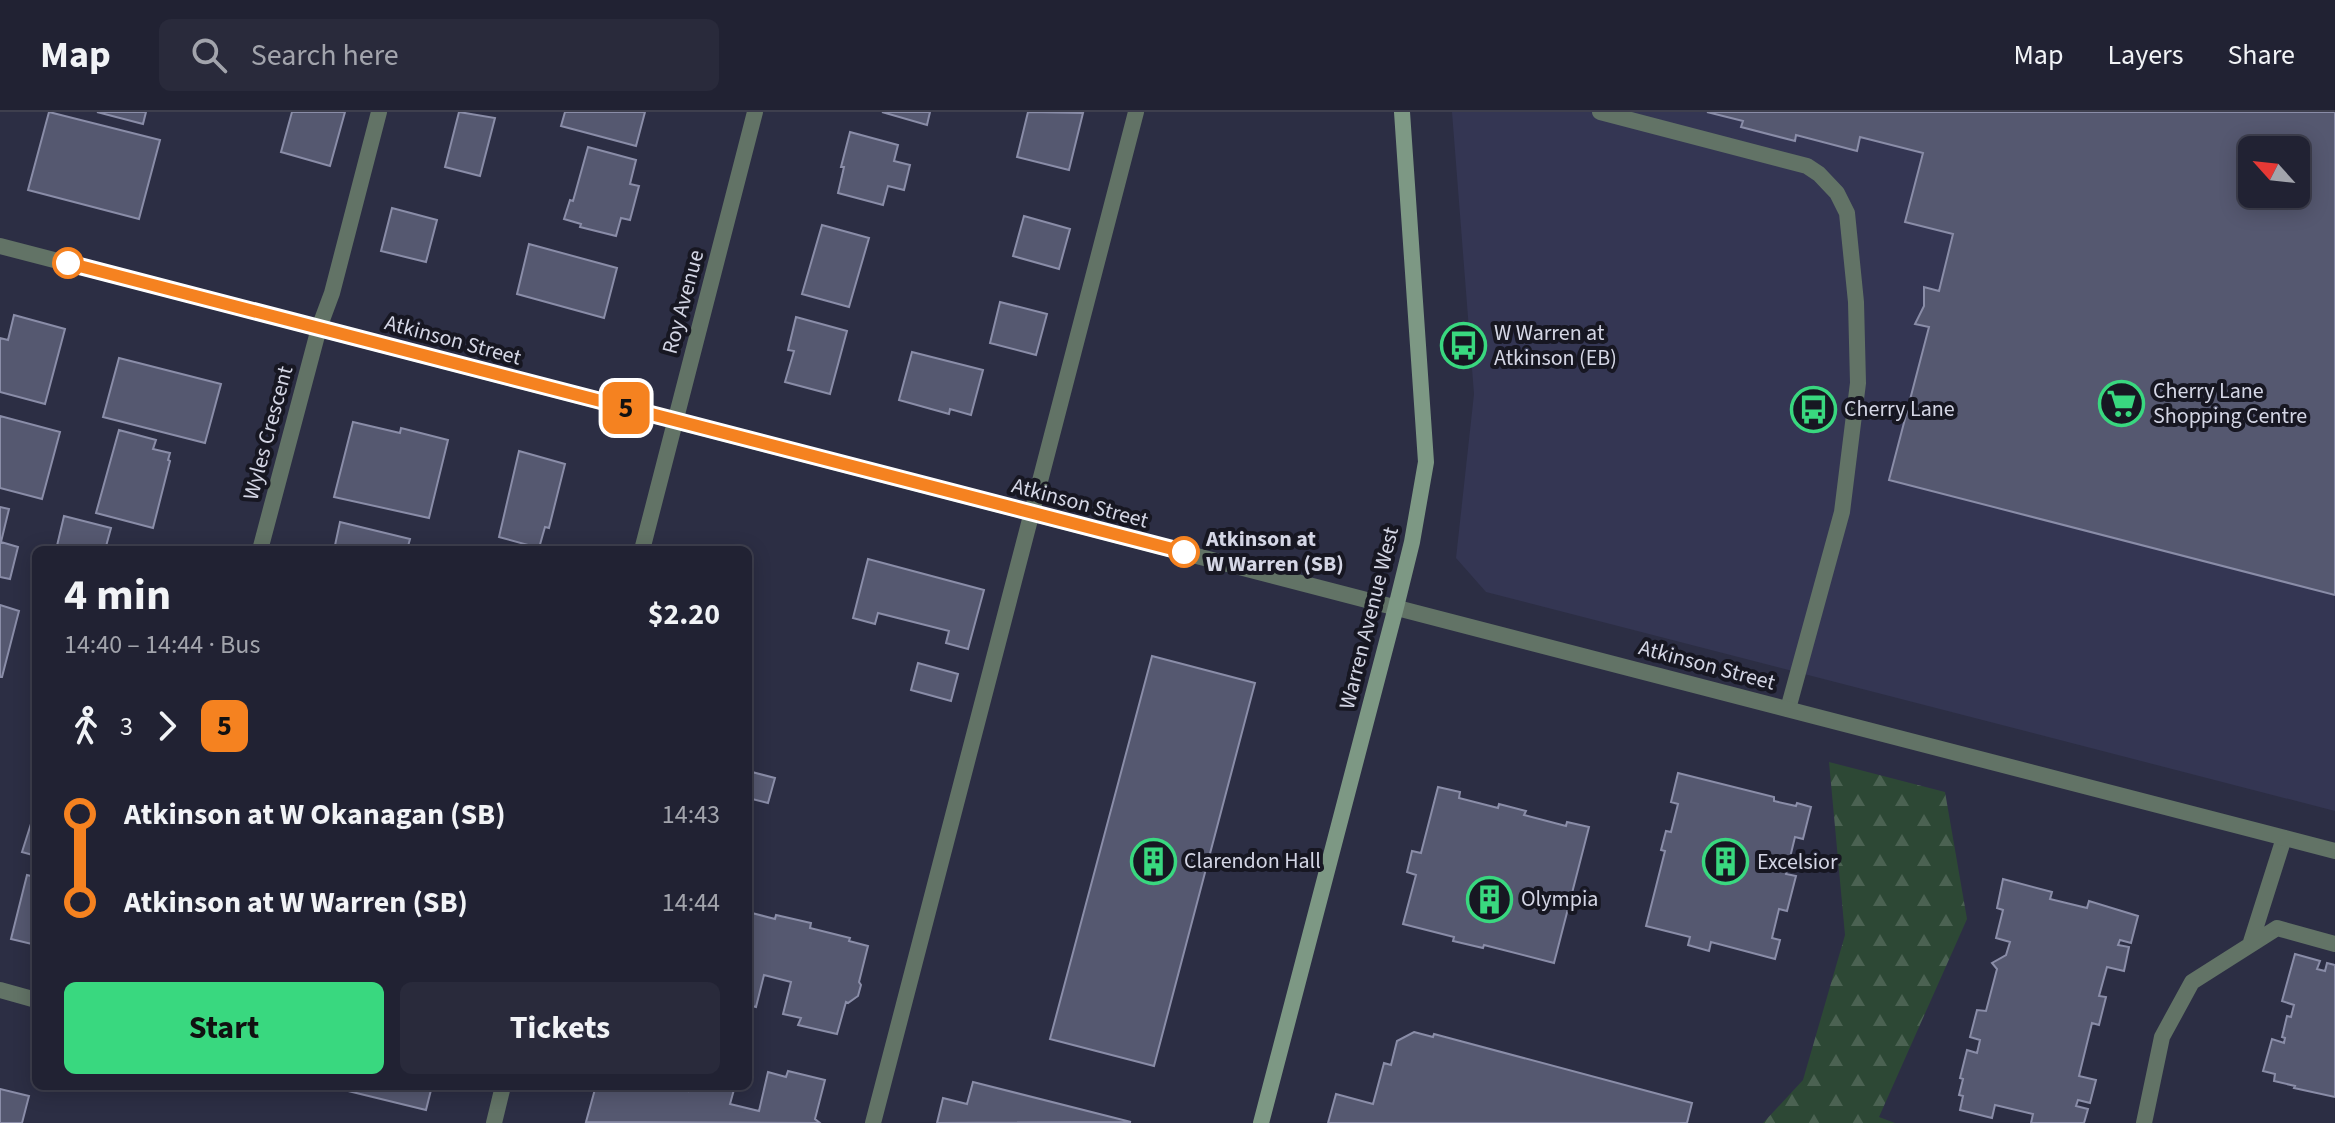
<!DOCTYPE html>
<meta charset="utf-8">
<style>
:root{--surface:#212233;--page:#292a3b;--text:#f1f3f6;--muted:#a2a4ac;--line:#3e3f4e;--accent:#39d87f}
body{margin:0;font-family:"Source Sans 3",sans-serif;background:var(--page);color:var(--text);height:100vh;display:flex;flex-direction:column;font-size:30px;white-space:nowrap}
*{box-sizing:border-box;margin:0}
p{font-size:26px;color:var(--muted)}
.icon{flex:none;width:44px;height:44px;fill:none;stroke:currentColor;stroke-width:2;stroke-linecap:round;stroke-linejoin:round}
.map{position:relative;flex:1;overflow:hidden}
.details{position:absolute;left:32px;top:434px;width:720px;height:544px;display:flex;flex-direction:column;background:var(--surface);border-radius:12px;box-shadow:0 4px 20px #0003,0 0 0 2px var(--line)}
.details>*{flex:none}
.badge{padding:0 16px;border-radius:12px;font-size:28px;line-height:52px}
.needle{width:52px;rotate:297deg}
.buttons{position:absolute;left:2238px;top:24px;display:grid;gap:16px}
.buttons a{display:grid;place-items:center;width:72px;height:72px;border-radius:12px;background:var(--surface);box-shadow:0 4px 20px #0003,0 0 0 2px var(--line);font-size:40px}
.map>.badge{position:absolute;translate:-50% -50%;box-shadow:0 0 0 4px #fff}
.legs{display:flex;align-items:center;gap:12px;height:88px;padding:0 32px;font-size:26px}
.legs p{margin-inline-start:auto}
.head{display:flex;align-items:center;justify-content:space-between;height:136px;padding:0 32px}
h1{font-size:44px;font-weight:700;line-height:60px}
.primary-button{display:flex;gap:16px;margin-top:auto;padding:16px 32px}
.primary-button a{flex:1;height:92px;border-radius:12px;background:var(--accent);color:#111;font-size:32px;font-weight:700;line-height:92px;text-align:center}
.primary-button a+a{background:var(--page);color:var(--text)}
ul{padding:0 32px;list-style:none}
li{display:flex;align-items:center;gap:28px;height:88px;font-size:30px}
li i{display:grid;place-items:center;width:12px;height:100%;margin:0 10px;background:currentColor}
li i::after{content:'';width:20px;height:20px;margin:-10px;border:6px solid;border-radius:50%;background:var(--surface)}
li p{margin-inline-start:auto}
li:first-child i{background:linear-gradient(#0000 50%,currentColor 0)}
li:last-child i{background:linear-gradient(currentColor 50%,#0000 0)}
header{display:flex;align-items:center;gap:48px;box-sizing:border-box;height:112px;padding:0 40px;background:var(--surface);border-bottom:2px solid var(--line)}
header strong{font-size:38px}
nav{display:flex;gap:44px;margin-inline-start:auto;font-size:28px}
.search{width:560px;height:72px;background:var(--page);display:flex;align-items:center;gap:20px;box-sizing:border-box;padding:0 28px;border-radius:12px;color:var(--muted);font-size:30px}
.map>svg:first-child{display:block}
.built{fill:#343653;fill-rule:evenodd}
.forest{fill:url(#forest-firs)}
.building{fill:#555870;stroke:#8a8da8;stroke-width:2;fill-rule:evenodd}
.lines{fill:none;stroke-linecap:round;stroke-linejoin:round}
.lane{stroke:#627366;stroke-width:16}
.street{stroke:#627366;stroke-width:16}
.secondary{stroke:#7d9884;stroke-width:16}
.line-1-casing{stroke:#fff;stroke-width:18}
.line-1{stroke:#f58220;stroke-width:12}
.stop-1-dot{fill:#fff;stroke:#f58220;stroke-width:4}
.labels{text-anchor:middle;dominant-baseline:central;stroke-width:8;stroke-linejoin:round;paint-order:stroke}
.street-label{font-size:22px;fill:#d4d6e5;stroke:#171722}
.poi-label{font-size:22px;fill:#d4d6e5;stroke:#171722;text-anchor:start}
.stop-label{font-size:22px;font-weight:bold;fill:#d4d6e5;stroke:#171722;text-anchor:start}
</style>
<header>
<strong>Map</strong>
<div class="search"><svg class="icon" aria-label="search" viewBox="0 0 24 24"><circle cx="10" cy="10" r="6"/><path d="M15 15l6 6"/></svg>Search here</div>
<nav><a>Map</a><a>Layers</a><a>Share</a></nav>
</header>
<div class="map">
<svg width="2335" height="1011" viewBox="0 0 2335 1011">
<defs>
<pattern id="forest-firs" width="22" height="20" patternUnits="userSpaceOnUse" patternTransform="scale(2)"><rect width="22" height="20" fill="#2d4835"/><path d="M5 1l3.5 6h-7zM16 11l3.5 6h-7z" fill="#4b6252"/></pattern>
</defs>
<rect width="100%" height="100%" fill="#2c2e44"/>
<path class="built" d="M 1452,0 L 2335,0 L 2335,699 L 1486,480 L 1456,446 L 1474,282 ZM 2252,38 L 2296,38 L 2296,82 L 2252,82 Z"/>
<path class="forest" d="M 1829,650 L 1945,680 L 1967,807 L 1879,1005 L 1895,1011 L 1763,1011 L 1803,968 L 1845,823 Z"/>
<path class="building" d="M 49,0 L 160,28 L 139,107 L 28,78 Z
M 97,0 L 146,0 L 143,12 Z
M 292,0 L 345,0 L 330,54 L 281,40 Z
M 459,0 L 495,6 L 480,64 L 445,55 Z
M 565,0 L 645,0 L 636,34 L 561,14 Z
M 882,0 L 930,0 L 927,13 Z
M 1028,0 L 1083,1 L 1069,58 L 1017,45 Z
M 1707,0 L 2335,0 L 2335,483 L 1889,368 L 1929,215 L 1915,212 L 1924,194 L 1924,175 L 1939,179 L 1953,122 L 1905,110 L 1923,41 L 1860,25 L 1857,39 L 1796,23 L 1795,29 L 1741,15 L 1743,9 ZM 2252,38 L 2296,38 L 2296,82 L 2252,82 Z
M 850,20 L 898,33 L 894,49 L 910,53 L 904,78 L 888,74 L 883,93 L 838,81 L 844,55 L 841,55 Z
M 588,35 L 636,48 L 630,72 L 639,74 L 630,108 L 621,106 L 616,124 L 580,115 L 581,112 L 564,107 L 570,88 L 573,89 Z
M 392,96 L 437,108 L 426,150 L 381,139 Z
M 1024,104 L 1070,117 L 1059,157 L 1013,144 Z
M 822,113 L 869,126 L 849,195 L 802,182 Z
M 529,132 L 617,156 L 604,206 L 517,182 Z
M 1000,190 L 1047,202 L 1036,243 L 990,231 Z
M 14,203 L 65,217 L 45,292 L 0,280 L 0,226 L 8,228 Z
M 796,205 L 847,219 L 830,282 L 785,270 L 794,239 L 788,238 Z
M 912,240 L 983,258 L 971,303 L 950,297 L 949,302 L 899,288 Z
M 119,246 L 221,272 L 205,331 L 103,305 Z
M 0,304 L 60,320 L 42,387 L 0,376 Z
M 353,310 L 400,321 L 401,316 L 448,328 L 429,406 L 334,385 Z
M 119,318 L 156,328 L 153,337 L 170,341 L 168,348 L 170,349 L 153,416 L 96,401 Z
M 519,339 L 565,352 L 549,416 L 545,415 L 539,436 L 499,425 Z
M 0,395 L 9,397 L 1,430 L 18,435 L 10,467 L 0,465 Z
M 64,404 L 111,416 L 105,438 L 56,438 Z
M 340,410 L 410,427 L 407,438 L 334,438 Z
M 868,447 L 984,478 L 968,537 L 946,531 L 949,519 L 878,501 L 875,512 L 853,506 Z
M 0,493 L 19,499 L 2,565 L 0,565 Z
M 1152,544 L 1255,571 L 1154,954 L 1050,927 Z
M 918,551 L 958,562 L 951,589 L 911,578 Z
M 748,659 L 775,666 L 768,691 L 748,686 Z
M 1678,661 L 1774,685 L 1774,689 L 1796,694 L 1797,691 L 1811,695 L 1803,727 L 1795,725 L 1786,762 L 1796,764 L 1787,799 L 1779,797 L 1772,826 L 1780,828 L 1775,847 L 1711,830 L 1709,839 L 1688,833 L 1690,825 L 1646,814 L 1665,739 L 1661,738 L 1666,719 L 1671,720 L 1678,692 L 1671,690 Z
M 1438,675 L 1460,680 L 1459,686 L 1498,696 L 1499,692 L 1526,699 L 1524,703 L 1566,714 L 1567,710 L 1589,715 L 1554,851 L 1484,833 L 1483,836 L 1453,829 L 1454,825 L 1403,812 L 1416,763 L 1407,760 L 1412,739 L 1421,741 Z
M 36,696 L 36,744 L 22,740 Z
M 32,759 L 36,760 L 36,833 L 11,827 L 27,763 L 31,764 Z
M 2003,767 L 2052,780 L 2050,787 L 2087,796 L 2089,789 L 2138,804 L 2131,831 L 2120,828 L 2118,833 L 2129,835 L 2124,859 L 2107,855 L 2099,884 L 2106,885 L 2099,913 L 2092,911 L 2079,964 L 2096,968 L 2090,991 L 2078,988 L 2076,994 L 2088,997 L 2084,1011 L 2031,1011 L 2033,1002 L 1995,993 L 1992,1006 L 1960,998 L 1963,984 L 1959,983 L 1963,967 L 1960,966 L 1967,938 L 1977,941 L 1980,928 L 1970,925 L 1977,898 L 1986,899 L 1997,857 L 1992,851 L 2006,843 L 2010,830 L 1996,826 L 2003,798 L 1997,796 Z
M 748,800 L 775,807 L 776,803 L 811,811 L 810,816 L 850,826 L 849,829 L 868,834 L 859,870 L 861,873 L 858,884 L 848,891 L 846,890 L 837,922 L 798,913 L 801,906 L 783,902 L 791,870 L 764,863 L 756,895 L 748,893 Z
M 2295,842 L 2320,849 L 2317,857 L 2325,859 L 2327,851 L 2335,853 L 2335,985 L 2294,976 L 2295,974 L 2274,969 L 2275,962 L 2263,959 L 2272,927 L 2284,931 L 2285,926 L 2282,925 L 2287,904 L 2291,905 L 2294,893 L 2282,889 Z
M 1414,920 L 1433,925 L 1434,922 L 1692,991 L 1687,1011 L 1328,1011 L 1336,982 L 1373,992 L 1384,951 L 1391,953 L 1397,929 Z
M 788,959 L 825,968 L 815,1007 L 820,1011 L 586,1010 L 595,977 L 594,974 L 669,974 L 688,979 L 690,974 L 735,974 L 730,992 L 759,999 L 768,960 L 786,965 Z
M 973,970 L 1131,1010 L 937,1011 L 943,986 L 967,992 Z
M 345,974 L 432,974 L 426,998 L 344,978 Z
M 0,977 L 29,984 L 22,1011 L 0,1011 Z"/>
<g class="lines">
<path class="lane" d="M 1600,0 L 1807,54 L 1819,62 L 1837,81 L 1847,101 L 1856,190 L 1858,271 L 1842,400 L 1788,597
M 319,216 L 332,181 L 379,0
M 2250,833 L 2284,726
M 873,1011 L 1136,0
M 2144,1011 L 2162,925 L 2192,870 L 2277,816 L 2335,832"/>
<path class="street" d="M 0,134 L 2335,739
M 260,438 L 319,216
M 642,438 L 755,0
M 0,878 L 36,888
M 494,1011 L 503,974"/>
<path class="secondary" d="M 1261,1011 L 1396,495 L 1412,430 L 1426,350 L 1402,0"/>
</g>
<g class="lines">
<defs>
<path id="line-1" d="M 68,151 L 1184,440"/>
</defs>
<use href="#line-1" class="line-1-casing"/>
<use href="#line-1" class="line-1"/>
</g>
<defs>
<symbol id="bus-ring" viewBox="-11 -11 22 22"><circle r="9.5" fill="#171722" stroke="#39d87f" stroke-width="1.5"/><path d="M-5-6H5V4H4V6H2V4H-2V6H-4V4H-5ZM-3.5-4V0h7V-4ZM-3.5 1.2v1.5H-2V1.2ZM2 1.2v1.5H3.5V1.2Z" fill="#39d87f"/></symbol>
<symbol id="supermarket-ring" viewBox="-11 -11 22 22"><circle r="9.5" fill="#171722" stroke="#39d87f" stroke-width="1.5"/><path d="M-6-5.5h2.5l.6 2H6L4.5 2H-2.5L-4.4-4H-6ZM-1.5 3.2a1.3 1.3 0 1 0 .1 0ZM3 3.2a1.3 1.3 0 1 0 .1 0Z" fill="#39d87f"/></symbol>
<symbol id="building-ring" viewBox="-11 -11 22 22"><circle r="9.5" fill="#171722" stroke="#39d87f" stroke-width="1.5"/><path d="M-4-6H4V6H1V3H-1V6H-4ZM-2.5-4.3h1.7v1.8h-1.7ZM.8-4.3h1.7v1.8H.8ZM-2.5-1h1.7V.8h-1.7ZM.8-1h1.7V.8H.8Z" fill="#39d87f"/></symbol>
</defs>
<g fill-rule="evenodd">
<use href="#bus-ring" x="1438" y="208" width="51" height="51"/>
<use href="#supermarket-ring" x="2096" y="266" width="51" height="51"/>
<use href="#bus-ring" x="1788" y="272" width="51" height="51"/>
<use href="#building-ring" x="1128" y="724" width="51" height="51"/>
<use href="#building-ring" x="1700" y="724" width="51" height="51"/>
<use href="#building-ring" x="1464" y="762" width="51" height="51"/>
</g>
<g class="stop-1-dot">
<circle cx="68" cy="151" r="14"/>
<circle cx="1184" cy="440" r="14"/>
</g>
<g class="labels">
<g class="street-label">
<text transform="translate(683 190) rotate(-75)">Roy Avenue</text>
<text transform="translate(453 228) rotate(15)">Atkinson Street</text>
<text transform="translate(268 321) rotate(-75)">Wyles Crescent</text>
<text transform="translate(1080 391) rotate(15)">Atkinson Street</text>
<text transform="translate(1369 506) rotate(-76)">Warren Avenue West</text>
<text transform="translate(1707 553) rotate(15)">Atkinson Street</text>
</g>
<g class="poi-label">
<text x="1494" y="221">W Warren at<tspan x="1494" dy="25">Atkinson (EB)</tspan></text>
<text x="2153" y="279">Cherry Lane<tspan x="2153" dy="25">Shopping Centre</tspan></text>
<text x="1844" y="297">Cherry Lane</text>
<text x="1184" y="749">Clarendon Hall</text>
<text x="1757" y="750">Excelsior</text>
<text x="1521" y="787">Olympia</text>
</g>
<g class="stop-label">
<text x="1206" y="427">Atkinson at<tspan x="1206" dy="25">W Warren (SB)</tspan></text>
</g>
</g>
</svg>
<div class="buttons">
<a><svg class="needle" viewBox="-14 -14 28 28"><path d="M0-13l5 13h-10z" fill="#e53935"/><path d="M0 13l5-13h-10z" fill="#a2a4ac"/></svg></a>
</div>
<b class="badge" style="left:626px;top:296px;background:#f58220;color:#111">5</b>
<section class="details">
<div class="head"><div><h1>4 min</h1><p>14:40 – 14:44 · Bus</p></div><b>$2.20</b></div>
<div class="legs"><svg class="icon" aria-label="walk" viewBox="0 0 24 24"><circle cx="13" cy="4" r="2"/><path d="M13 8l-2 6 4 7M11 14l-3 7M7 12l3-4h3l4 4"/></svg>3<svg class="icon" aria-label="forward" viewBox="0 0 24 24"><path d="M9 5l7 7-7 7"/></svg><b class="badge" style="background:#f58220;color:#111">5</b></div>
<ul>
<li><i style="color:#f58220"></i><b>Atkinson at W Okanagan (SB)</b><p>14:43</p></li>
<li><i style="color:#f58220"></i><b>Atkinson at W Warren (SB)</b><p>14:44</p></li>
</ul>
<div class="primary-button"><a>Start</a><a>Tickets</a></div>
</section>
</div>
